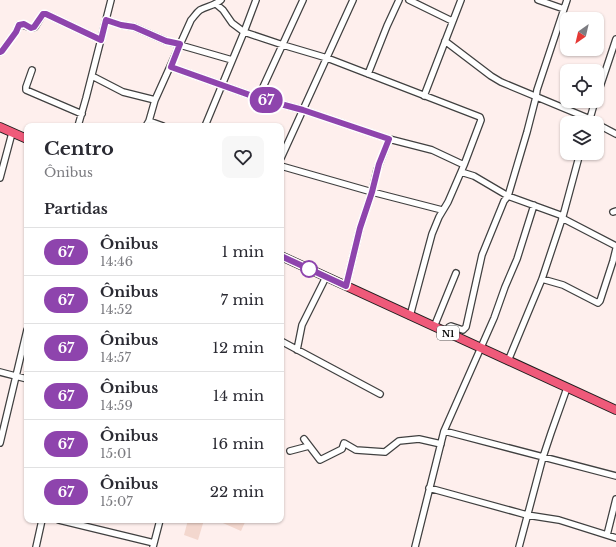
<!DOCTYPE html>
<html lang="pt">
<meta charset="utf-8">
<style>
:root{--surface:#fff;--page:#f7f7f7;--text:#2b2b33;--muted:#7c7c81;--line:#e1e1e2}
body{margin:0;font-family:"Libre Baskerville",serif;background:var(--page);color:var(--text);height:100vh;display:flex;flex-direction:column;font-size:15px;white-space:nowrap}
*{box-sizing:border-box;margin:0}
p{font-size:13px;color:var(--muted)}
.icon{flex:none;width:22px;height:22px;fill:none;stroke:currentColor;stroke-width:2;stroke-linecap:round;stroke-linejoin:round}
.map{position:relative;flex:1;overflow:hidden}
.sheet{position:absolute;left:24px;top:123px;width:260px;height:400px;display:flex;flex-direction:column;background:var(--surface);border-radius:8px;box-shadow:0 1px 3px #0004}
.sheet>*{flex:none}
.badge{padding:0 8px;border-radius:13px;font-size:14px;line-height:26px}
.needle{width:26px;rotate:214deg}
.buttons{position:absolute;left:560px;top:12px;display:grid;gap:8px}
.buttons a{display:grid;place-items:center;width:44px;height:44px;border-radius:8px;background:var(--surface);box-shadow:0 1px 3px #0004;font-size:20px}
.map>.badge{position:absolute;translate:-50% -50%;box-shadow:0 0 0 2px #fff}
h2{padding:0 20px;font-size:15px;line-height:36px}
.round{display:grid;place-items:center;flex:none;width:42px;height:42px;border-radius:8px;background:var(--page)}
.summary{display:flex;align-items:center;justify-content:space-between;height:68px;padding:0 20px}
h1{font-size:19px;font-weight:700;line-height:30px}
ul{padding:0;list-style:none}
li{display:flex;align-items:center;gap:12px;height:48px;padding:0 20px;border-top:1px solid var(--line)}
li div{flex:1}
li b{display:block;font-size:15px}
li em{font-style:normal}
li .badge{min-width:44px;font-weight:700;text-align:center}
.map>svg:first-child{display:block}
.farmland{fill:#f3d7ce}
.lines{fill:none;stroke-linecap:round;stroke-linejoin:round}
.minor-casing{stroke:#404040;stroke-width:8}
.highway-casing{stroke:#1e1e1e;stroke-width:10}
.minor{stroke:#fff;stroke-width:5.5}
.highway{stroke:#ef5a7a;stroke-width:8}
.line-casing{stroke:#fff;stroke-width:9}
.line{stroke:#8e44ad;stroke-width:6}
.stop-dot{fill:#fff;stroke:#8e44ad;stroke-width:2}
.labels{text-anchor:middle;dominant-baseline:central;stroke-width:4;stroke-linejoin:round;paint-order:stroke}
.shield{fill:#fff;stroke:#565656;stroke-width:1}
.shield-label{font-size:9px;font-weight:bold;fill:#0d0d0d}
</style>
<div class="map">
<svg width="616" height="547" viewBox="0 0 616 547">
<rect width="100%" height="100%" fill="#feefed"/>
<path class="farmland" d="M 188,520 L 204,520 L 198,540 L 184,535 Z
M 216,520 L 246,520 L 241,531 Z"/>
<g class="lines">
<defs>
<path id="minor" d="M 409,0 L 452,21
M 538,0 L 564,9
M 216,4 L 223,10 L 232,23 L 244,32 L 283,45 L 327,58 L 480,117 L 481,120 L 464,165 L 448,202 L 439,217 L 432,234 L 410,316
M 106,20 L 121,25 L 134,27 L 166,41 L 232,60
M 445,41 L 491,76 L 501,82 L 590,119 L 595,123
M 0,52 L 2,51 L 16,32 L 19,25 L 23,25 L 31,28 L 35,27 L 43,14 L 46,14 L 101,40
M 171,67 L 258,98 L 303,110 L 389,139 L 432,150 L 464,165
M 32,70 L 26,87 L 26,90 L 82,114
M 368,74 L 387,26 L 399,0
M 92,76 L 123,92 L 155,100
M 424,96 L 461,0
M 597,96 L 616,39
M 258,98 L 303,0
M 149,121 L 163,126
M 589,122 L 595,101
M 597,124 L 616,134
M 78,126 L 86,98 L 111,0
M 146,126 L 149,121 L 155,100 L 191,20 C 194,17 196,13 200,10 C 207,6 214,6 221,0
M 205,126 L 244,32 L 256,0
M 281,158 L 353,0
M 281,166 L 372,192 L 442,210
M 461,172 L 474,176 L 508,196 L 563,216
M 0,178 L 12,133
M 613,212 L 616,211
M 562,218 L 616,246
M 542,279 L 563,285 L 598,303 L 600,301 L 613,261 L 616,249
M 346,286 L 360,228 L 372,192 L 377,170 L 389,139
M 434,327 L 456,273
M 447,332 L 449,327 L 451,326 L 463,330 L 466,327 L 482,255 L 504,201 L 508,196 L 527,132 L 536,97 L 537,90 L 567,0
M 281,341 L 380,394
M 297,350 L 302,325 L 326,277
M 508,361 L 542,279 L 563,216 L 580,153
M 0,372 L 27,379
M 444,431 L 616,476
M 304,439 L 320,460 L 342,449 L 344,443 L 356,450 L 385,452 L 399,441 L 419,439 L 441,444
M 0,443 L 27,330
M 290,451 L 309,446
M 429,488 L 527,515 L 559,520 L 616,538
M 59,520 L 154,543
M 607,535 L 616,499
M 36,547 L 42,520
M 153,547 L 160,520
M 415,547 L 444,431 L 494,318 L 505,287 L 517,259 L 534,205
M 519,547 L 543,457 L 551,433 L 567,388"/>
<path id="highway" d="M 0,127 L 27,139
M 281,256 L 616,410"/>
</defs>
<use href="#minor" class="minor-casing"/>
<use href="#highway" class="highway-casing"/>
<use href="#minor" class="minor"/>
<use href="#highway" class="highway"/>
</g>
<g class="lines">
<defs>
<path id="line" d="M 0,52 L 2,51 L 16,32 L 19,25 L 24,24 L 31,28 L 34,27 L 43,14 L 46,14 L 101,40 L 106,20 L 121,25 L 134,27 L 166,41 L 180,44 L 171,67 L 258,98 L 303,110 L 389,139 L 379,164 L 372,192 L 360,228 L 346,286 L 281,256"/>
</defs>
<use href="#line" class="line-casing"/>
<use href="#line" class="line"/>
</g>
<circle class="stop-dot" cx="309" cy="269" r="8"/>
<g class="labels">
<rect class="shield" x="437" y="326" width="22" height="14" rx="3"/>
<g class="shield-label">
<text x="448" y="333">N1</text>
</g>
</g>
</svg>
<div class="buttons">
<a><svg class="needle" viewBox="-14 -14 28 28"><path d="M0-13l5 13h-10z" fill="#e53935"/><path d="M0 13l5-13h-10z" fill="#7c7c81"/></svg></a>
<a><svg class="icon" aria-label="locate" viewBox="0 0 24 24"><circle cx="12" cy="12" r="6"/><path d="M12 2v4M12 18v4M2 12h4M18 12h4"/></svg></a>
<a><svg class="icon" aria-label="layers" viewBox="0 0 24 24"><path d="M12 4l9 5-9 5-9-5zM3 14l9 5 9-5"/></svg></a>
</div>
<b class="badge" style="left:266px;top:100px;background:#8e44ad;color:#fff">67</b>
<section class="sheet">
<div class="summary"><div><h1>Centro</h1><p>Ônibus</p></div><a class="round"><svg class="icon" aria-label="heart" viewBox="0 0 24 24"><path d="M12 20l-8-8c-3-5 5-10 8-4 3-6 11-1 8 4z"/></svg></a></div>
<h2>Partidas</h2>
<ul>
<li><span class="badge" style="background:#8e44ad;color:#fff">67</span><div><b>Ônibus</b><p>14:46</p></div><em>1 min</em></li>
<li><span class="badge" style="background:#8e44ad;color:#fff">67</span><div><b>Ônibus</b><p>14:52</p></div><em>7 min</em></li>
<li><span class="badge" style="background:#8e44ad;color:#fff">67</span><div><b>Ônibus</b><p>14:57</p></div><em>12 min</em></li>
<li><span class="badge" style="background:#8e44ad;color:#fff">67</span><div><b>Ônibus</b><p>14:59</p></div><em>14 min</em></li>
<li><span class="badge" style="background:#8e44ad;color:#fff">67</span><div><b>Ônibus</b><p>15:01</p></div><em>16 min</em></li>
<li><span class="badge" style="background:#8e44ad;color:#fff">67</span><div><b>Ônibus</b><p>15:07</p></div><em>22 min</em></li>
</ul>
</section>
</div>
